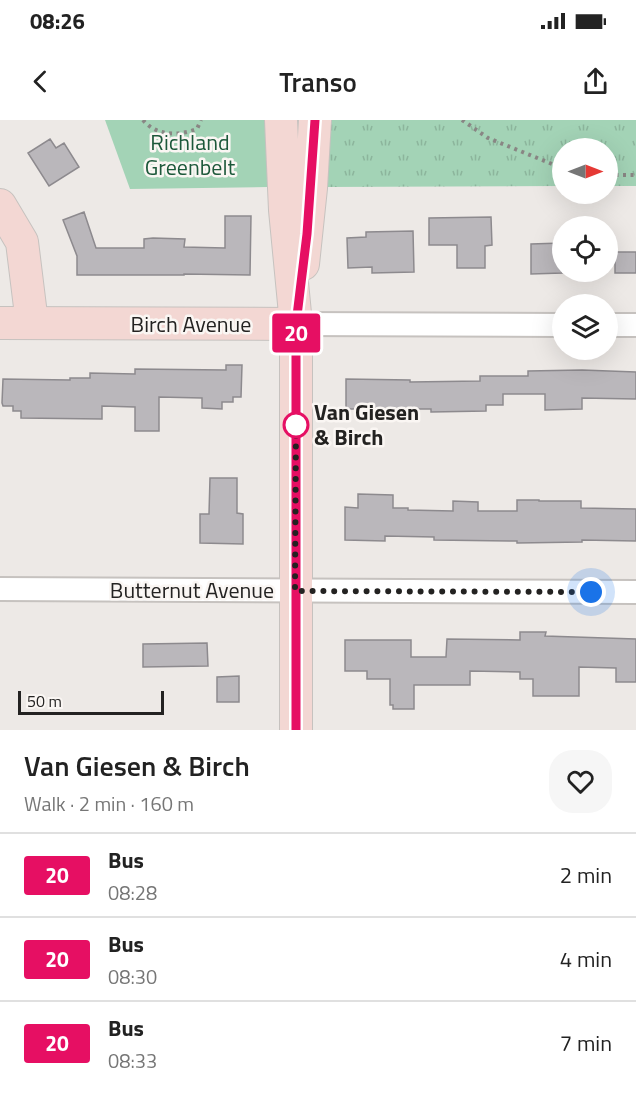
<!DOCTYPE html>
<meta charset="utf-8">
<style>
:root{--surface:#fff;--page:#f6f6f6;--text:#222;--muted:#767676;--line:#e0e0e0}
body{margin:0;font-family:"Titillium Web",sans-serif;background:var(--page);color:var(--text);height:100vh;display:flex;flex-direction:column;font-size:22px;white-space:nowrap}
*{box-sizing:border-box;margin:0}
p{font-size:20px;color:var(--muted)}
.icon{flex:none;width:33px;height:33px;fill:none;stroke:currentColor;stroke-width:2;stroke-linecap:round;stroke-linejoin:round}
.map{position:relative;height:610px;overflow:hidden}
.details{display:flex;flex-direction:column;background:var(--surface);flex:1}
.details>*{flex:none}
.badge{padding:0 12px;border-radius:4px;font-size:21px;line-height:39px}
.needle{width:39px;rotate:90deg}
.controls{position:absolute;left:552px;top:18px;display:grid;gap:12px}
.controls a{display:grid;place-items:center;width:66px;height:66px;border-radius:50%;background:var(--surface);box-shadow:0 6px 24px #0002;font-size:30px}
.scale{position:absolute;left:18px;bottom:15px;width:146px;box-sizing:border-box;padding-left:6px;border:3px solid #232221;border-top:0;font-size:16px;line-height:21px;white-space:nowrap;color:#232221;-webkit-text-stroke:4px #faf6f3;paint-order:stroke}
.you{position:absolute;width:30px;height:30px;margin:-15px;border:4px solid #fff;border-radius:50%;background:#1a73e8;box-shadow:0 0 0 9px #1a73e833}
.map>.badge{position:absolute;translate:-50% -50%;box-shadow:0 0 0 3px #fff}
.round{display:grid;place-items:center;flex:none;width:63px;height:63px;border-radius:24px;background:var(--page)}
.headline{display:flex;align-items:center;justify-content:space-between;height:102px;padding:0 24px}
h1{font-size:28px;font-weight:600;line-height:45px}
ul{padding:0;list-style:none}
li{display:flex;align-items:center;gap:18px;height:84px;padding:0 24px;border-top:2px solid var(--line)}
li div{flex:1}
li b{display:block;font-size:22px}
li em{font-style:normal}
li .badge{min-width:66px;font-weight:700;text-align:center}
.status{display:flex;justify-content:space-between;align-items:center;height:42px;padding:0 30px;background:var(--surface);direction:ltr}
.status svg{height:16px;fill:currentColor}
header{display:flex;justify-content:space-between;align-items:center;height:78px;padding:0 24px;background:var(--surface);font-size:27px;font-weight:600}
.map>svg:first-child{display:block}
.grass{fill:url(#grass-tufts)}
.green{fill:#a3d3b6}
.building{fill:#bab7bb;stroke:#8d8a8e;stroke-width:1.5}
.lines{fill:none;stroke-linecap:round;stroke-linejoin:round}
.street-casing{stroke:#c6c2bf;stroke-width:26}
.secondary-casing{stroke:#c6c2bf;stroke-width:34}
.path{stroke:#898684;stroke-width:4;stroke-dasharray:3 4.5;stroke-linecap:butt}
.street{stroke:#fff;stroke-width:22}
.secondary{stroke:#f3d7d3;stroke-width:32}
.line-casing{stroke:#fff;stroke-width:14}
.line{stroke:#e60f63;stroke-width:9}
.walk{stroke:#232221;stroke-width:6;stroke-dasharray:0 10.8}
.stop-dot{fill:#fff;stroke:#e60f63;stroke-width:3}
.labels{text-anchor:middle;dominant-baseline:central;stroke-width:5;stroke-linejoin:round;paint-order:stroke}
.park-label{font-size:22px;fill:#1c583a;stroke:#faf6f3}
.street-label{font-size:22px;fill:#232221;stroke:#faf6f3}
.stop-label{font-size:22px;font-weight:bold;fill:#232221;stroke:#faf6f3;text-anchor:start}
</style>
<div class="status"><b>08:26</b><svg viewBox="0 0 49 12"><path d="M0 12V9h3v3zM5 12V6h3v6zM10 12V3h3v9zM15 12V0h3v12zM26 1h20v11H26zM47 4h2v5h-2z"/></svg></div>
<header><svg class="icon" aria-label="back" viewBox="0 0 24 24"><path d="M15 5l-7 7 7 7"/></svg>Transo<svg class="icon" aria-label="share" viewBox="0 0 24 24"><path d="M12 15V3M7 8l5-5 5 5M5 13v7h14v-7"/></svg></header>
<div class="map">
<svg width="636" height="610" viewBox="0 0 636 610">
<defs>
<pattern id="grass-tufts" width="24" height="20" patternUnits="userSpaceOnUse" patternTransform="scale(1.5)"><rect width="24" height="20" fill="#a3d3b6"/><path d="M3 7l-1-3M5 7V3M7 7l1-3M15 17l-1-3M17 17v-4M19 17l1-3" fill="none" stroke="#8cb59c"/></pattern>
</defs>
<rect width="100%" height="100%" fill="#ede9e6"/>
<path class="grass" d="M 327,0 L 636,0 L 636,66 L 608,66 L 608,28 L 562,28 L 562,66 L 323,67 Z"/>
<path class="green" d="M 105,0 L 271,0 L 276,62 L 268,67 L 130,69 Z"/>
<path class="building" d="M 50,19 L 56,28 L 64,23 L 79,47 L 49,66 L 28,33 Z
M 84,92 L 96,128 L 144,128 L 144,119 L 153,118 L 185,119 L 184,127 L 225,128 L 225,96 L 251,96 L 250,155 L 184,154 L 184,155 L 77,155 L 77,136 L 63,100 Z
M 491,97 L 492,125 L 485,126 L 485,148 L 457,148 L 457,125 L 429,125 L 429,98 Z
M 413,111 L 414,152 L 372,153 L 372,147 L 348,148 L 347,118 L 366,117 L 366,112 Z
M 562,123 L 562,153 L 531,154 L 531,124 Z
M 615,132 L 636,132 L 636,153 L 615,153 Z
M 226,245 L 242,245 L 241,277 L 233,277 L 233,282 L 222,282 L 222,289 L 202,288 L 202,278 L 159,277 L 159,311 L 135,311 L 135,287 L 102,286 L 102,299 L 21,298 L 21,291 L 13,291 L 13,286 L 3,286 L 2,283 L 3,259 L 70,260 L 70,258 L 90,258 L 90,253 L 135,254 L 135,249 L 226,250 Z
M 582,250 L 636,252 L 636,279 L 582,278 L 582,289 L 545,290 L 545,274 L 503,274 L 503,285 L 486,285 L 486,291 L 431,292 L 431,289 L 346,289 L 346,259 L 410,260 L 410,262 L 480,261 L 480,256 L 528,256 L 528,251 Z
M 210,358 L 237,358 L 237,393 L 243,394 L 243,424 L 200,423 L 200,394 L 209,394 Z
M 358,374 L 393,375 L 393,388 L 408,388 L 408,390 L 453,391 L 453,381 L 478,382 L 478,391 L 517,391 L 517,380 L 539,380 L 539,381 L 581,381 L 581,388 L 636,389 L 636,421 L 582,420 L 582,422 L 517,423 L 517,421 L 434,420 L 434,417 L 385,416 L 385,421 L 345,420 L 345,387 L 358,388 Z
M 520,512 L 546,512 L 545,516 L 636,519 L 636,562 L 616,562 L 616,548 L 579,547 L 579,576 L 533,576 L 533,559 L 520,559 L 520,552 L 470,551 L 470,565 L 414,565 L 414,589 L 393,589 L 393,585 L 390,585 L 390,559 L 367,559 L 367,551 L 345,551 L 345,520 L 411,520 L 411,537 L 446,537 L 447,519 L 520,520 Z
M 207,523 L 208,546 L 143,547 L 143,524 Z
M 239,556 L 239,582 L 217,582 L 217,557 Z"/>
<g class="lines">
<defs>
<path id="street" d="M 296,204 L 562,205
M 608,205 L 636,205
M 0,469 L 636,472"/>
<path id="secondary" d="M 281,0 L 285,90 L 296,204 L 296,610
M 0,85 L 22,122 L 32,203
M 303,144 L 311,68 L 315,0
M 0,203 L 296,204"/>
</defs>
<use href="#street" class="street-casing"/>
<use href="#secondary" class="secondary-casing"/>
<path class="path" d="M 143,0 C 156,16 178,16 197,9 L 201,0
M 462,0 L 488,18 L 562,48
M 608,55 L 636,55"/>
<use href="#street" class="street"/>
<use href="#secondary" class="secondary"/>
</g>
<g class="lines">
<defs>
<path id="line" d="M 296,610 L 296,204 L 307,114 L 315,0"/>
</defs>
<use href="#line" class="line-casing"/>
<use href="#line" class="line"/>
<path class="walk" d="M 296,305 L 295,471 L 591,472"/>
</g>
<circle class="stop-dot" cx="296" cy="305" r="12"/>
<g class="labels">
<g class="park-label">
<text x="190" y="22">Richland<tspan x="190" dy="25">Greenbelt</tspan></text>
</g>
<g class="street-label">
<text x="191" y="204">Birch Avenue</text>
<text x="192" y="470">Butternut Avenue</text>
</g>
<g class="stop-label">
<text x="314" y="292">Van Giesen<tspan x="314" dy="25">&amp; Birch</tspan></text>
</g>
</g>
</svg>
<div class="controls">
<a><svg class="needle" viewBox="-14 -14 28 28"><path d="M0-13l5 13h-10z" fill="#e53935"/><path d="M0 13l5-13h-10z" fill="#767676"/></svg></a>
<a><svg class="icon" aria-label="locate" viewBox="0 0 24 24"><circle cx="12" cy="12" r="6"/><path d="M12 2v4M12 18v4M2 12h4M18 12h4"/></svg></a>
<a><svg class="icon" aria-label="layers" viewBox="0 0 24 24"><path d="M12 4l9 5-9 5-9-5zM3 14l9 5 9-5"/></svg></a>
</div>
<div class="scale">50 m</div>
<div class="you" style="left:591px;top:472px"></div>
<b class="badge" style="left:296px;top:213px;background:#e60f63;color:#fff">20</b>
</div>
<section class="details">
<div class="headline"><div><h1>Van Giesen &amp; Birch</h1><p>Walk · 2 min · 160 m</p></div><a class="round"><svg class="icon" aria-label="heart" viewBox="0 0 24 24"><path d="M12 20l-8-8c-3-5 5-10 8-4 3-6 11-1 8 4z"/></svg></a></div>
<ul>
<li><span class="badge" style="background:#e60f63;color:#fff">20</span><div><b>Bus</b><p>08:28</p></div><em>2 min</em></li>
<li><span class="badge" style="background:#e60f63;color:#fff">20</span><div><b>Bus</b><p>08:30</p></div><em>4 min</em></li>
<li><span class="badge" style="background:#e60f63;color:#fff">20</span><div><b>Bus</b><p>08:33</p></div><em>7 min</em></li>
</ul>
</section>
